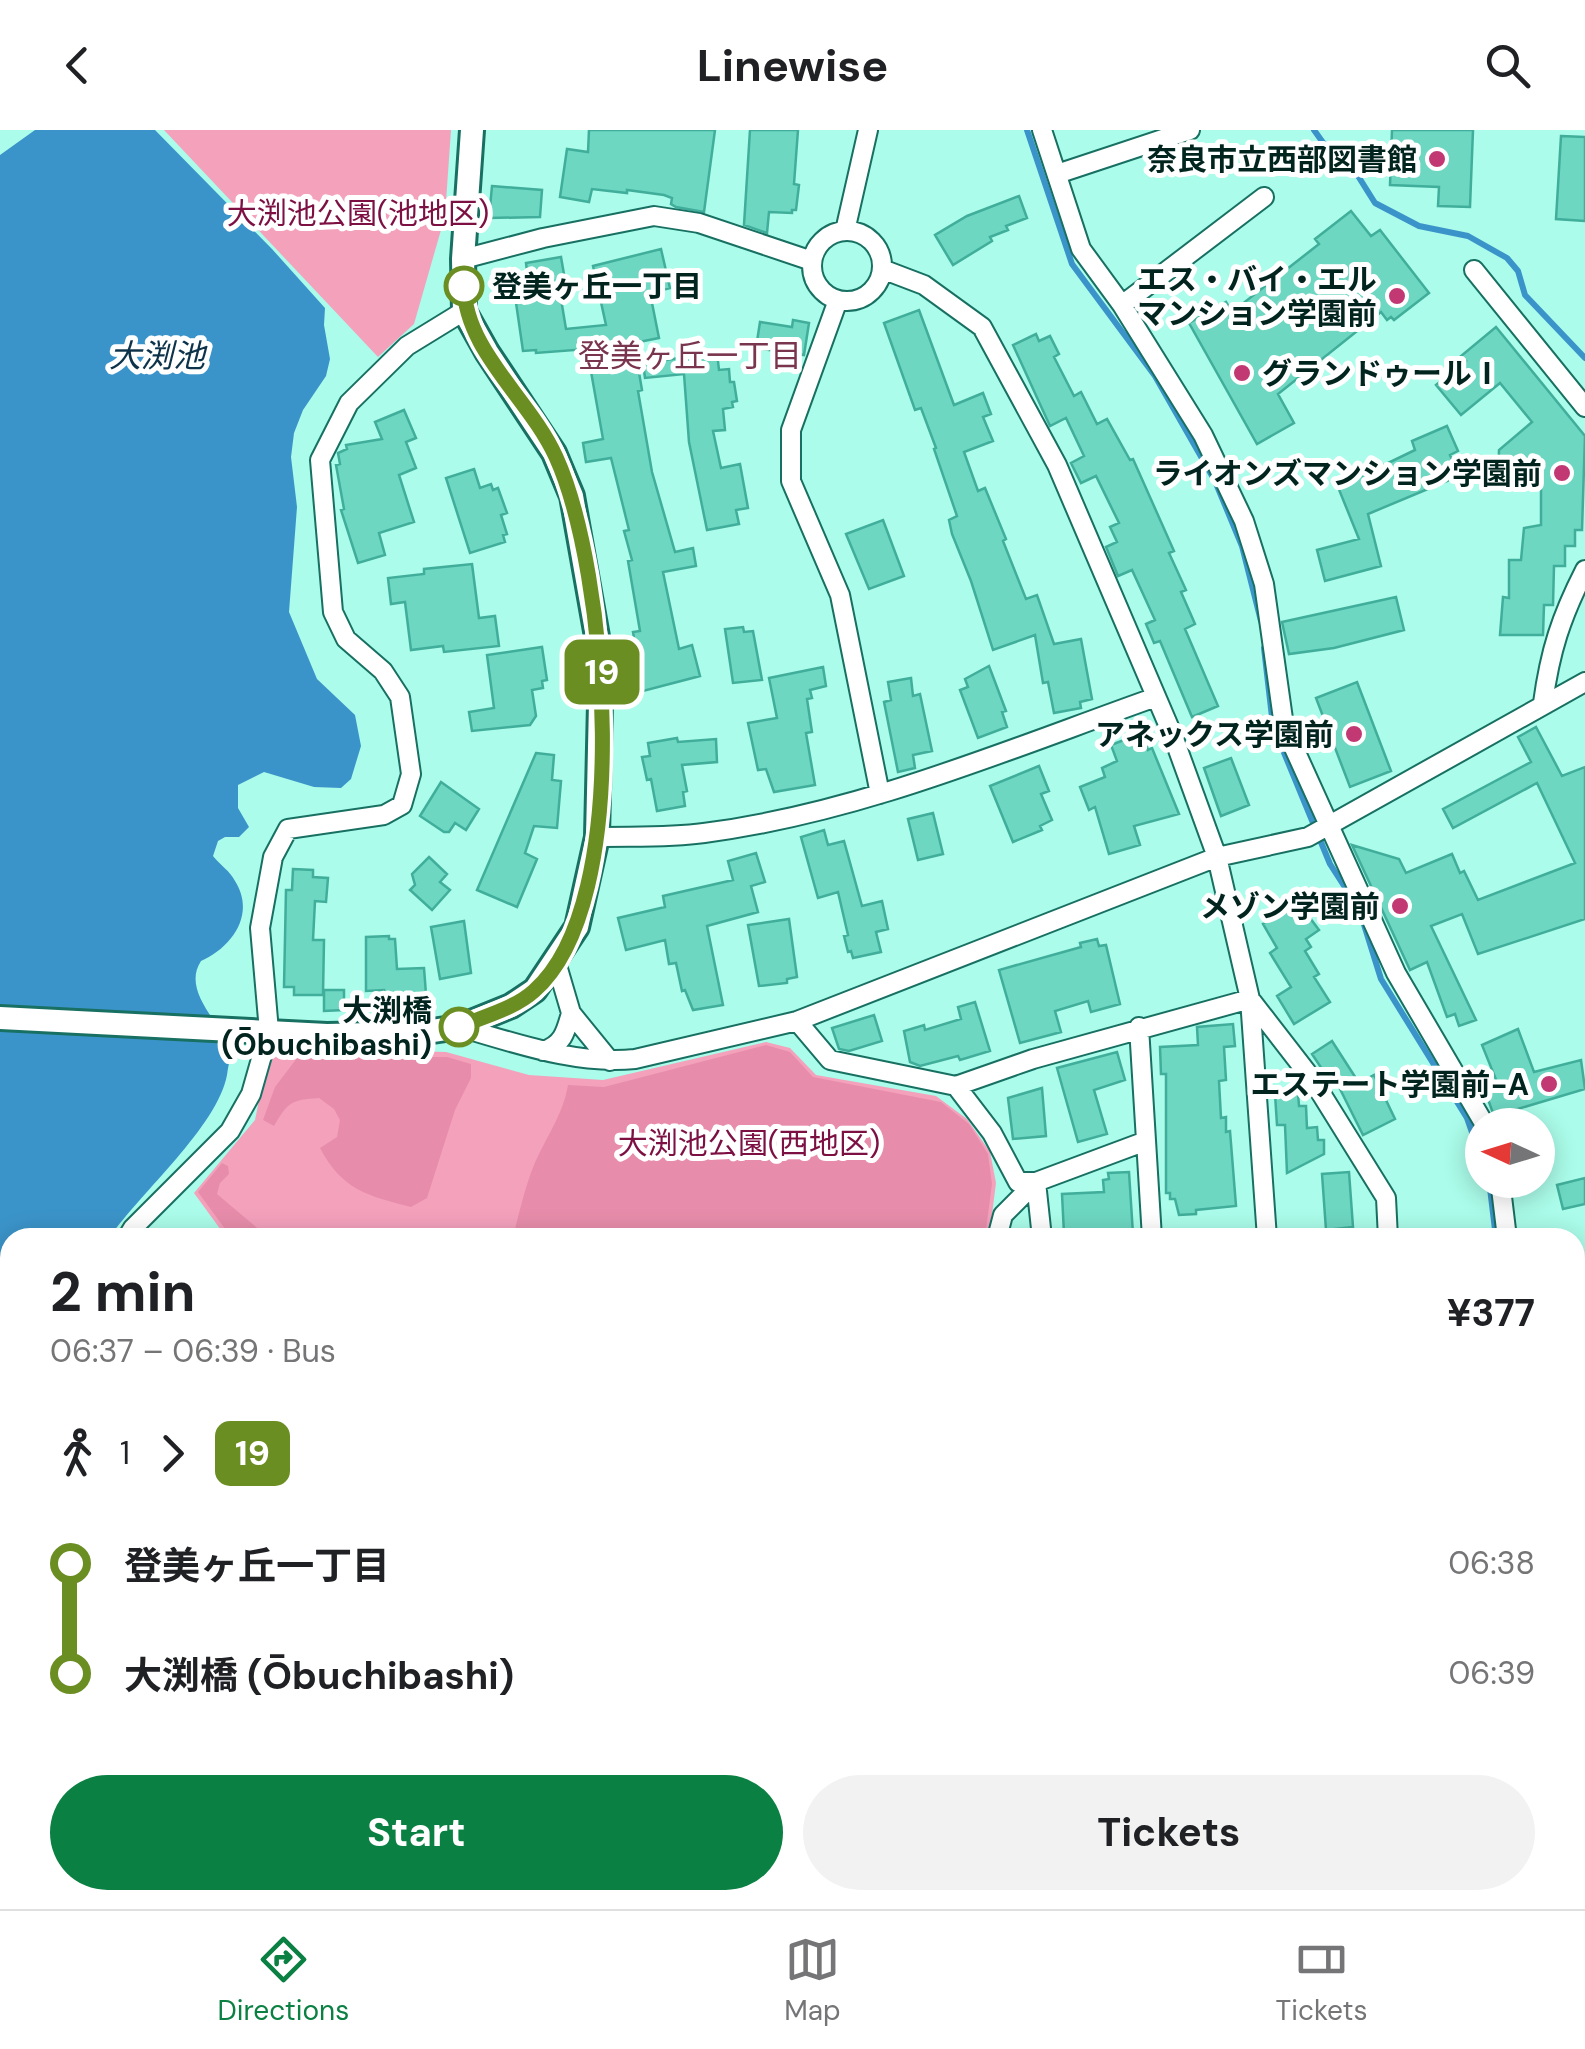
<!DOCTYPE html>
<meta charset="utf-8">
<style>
:root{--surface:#fff;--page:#f2f2f2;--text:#202124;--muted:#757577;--line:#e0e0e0;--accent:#0b8043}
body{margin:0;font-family:"DM Sans","Noto Sans JP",sans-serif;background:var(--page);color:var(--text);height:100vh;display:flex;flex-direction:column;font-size:38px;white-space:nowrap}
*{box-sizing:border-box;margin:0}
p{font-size:32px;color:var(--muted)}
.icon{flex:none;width:55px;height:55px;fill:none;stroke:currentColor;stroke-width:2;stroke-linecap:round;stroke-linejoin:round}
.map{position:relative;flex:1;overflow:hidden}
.drawer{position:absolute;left:0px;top:1098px;width:1585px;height:682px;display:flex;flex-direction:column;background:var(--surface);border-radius:30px 30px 0 0;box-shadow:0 5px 25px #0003}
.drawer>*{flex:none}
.badge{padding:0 20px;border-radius:15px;font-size:35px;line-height:65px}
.needle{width:65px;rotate:274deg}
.buttons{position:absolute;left:1465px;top:978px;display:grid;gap:20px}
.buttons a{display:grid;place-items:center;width:90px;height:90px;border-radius:50%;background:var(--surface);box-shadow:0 5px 25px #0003;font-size:50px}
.map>.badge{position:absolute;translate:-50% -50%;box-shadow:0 0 0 5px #fff}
.legs{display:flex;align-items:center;gap:15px;height:110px;padding:0 50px;font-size:32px}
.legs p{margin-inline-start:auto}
.summary{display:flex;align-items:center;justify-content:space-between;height:170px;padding:0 50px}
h1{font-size:55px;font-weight:700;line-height:75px}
.cta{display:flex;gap:20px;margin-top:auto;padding:20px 50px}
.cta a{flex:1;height:115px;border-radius:60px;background:var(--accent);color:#fff;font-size:40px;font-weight:700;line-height:115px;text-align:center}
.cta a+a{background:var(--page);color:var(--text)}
ul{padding:0 50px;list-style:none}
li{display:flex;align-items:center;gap:35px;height:110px;font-size:38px}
li i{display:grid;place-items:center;width:15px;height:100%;margin:0 12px;background:currentColor}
li i::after{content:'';width:25px;height:25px;margin:-12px;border:8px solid;border-radius:50%;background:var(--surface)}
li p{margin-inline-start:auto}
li:first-child i{background:linear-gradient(#0000 50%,currentColor 0)}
li:last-child i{background:linear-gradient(currentColor 50%,#0000 0)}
header{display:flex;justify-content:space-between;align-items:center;height:130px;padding:0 50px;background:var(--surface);font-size:45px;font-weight:700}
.tab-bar{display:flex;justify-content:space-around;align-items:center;height:140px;border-top:2px solid var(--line);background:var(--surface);font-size:28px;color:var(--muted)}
.tab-bar a{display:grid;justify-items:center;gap:5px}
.tab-bar .selected{color:var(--accent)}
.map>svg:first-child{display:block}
.green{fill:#f4a1bc}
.forest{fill:#e78dab}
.water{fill:#3b94c9}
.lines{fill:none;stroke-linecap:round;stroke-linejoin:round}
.stream{stroke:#3b94c9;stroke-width:6}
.building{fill:#6dd7c2;stroke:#40ae9a;stroke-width:2.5}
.street-casing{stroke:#187062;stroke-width:22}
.secondary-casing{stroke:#187062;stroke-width:28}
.street{stroke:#fff;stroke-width:18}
.secondary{stroke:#fff;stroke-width:22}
.line-1-casing{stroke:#fff;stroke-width:22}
.line-1{stroke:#6b8e23;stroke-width:15}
.poi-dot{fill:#c13873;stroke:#fff;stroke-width:4}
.stop-1-dot{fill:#fff;stroke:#6b8e23;stroke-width:5}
.labels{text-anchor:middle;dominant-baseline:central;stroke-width:10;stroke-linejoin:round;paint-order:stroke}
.poi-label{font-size:30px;font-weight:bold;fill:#01241e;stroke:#fff;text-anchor:end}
.park-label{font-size:30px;fill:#7c1043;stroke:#fff}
.stop-label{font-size:30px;font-weight:bold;fill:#01241e;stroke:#fff;text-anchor:start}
.water-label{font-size:32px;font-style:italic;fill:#0d334a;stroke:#fff}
.neighbourhood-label{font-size:32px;fill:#79344e;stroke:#fff}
</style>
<header><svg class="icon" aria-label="back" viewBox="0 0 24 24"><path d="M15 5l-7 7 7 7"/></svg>Linewise<svg class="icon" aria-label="search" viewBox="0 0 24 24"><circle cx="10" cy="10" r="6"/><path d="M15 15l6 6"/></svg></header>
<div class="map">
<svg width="1585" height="1779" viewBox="0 0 1585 1779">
<rect width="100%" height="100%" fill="#abfcea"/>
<path class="green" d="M 164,0 L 451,0 L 445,86 L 414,194 L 378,227 Z
M 766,912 L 790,918 L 816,945 L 936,966 L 967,989 L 990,1022 L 996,1053 L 989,1108 L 226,1107 L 194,1063 L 255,990 L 270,917 L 446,922 L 529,945 L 603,950 Z
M 10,1635 L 10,1770 L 813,1770 L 814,1779 L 0,1779 L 0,1640 Z"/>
<path class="forest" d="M 766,915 L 790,922 L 813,947 L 941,972 L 969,994 L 988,1024 L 992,1054 L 985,1107 L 517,1107 L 514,1103 C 520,1080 525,1057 534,1035 C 546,1007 563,985 568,955 L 604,957 Z
M 447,927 L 471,934 L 471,948 L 455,980 L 427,1068 L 411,1077 C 368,1066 342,1060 320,1018 L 337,1007 L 340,990 L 334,979 L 319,968 C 291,970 288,972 274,996 L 263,990 L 275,957 L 297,928 Z
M 222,1033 L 228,1036 L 229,1044 L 220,1053 L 217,1064 L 268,1107 L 231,1107 L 198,1062 Z
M 10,1642 L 10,1750 L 0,1749 L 0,1647 Z
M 707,1770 L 809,1770 L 809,1779 L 709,1779 Z"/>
<path class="water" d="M 35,0 L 155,0 L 272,119 L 325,178 L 324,195 L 330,229 L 326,246 L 303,280 L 294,303 L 291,327 L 297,377 L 289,482 L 317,549 L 355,585 L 361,616 L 351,649 L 341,658 L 314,657 L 264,642 L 238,655 L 238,678 L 249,697 L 239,707 L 225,707 L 218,711 L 213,726 C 220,735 230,741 235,751 C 256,784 232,817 201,831 C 182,860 218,890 228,915 C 232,924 228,936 227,945 C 217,997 141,1062 110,1107 L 10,1108 L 10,1317 L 0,1333 L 0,25 Z"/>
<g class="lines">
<path class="stream" d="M 1027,0 L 1072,134 L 1155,246 L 1215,351 L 1242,416 L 1261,491
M 1314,0 L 1324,14 L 1343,22 L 1375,73 L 1419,96 L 1468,106 L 1507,128 L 1518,141 L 1525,165 L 1585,228
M 1264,518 L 1273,596 L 1330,734 L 1357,776
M 1362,788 L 1381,849 L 1467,988 L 1482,1031
M 1489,1050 L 1496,1108
M 1410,1779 L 1418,1770"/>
</g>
<path class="building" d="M 589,0 L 715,0 L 704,82 L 676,77 L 671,74 L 672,68 L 664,65 L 627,60 L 627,63 L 592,59 L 589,72 L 560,67 L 567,19 L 588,22 Z
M 750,0 L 798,0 L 794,54 L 799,55 L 796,80 L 792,80 L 792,83 L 769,82 L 767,103 L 744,95 Z
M 1392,0 L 1473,0 L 1470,77 L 1438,76 L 1439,57 L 1390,55 Z
M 1561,6 L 1585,7 L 1585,91 L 1556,89 Z
M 492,56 L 542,60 L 540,87 L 489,88 Z
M 1019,66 L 1027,88 L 1006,96 L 1008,100 L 990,107 L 992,111 L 953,135 L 935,105 L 967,86 Z
M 1351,81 L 1371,106 L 1380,100 L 1429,163 L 1394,190 L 1391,187 L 1387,190 L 1381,182 L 1278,264 L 1294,293 L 1257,314 L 1189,193 L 1226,172 L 1232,182 L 1319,114 L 1315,109 Z
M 661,119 L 670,158 L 650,163 L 659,208 L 634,213 L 642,260 L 638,261 L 652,342 L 675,422 L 693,418 L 696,436 L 663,442 L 679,519 L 692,515 L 700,546 L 643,561 L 633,502 L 640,501 L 628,431 L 632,430 L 624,401 L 629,400 L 611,328 L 586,332 L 583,313 L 603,309 L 587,219 L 536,223 L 536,220 L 523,221 L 513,152 L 528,149 L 526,133 L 561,127 L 566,156 L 559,157 L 566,199 L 606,195 L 593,136 Z
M 919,180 L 954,275 L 983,263 L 991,284 L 983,287 L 993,311 L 964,322 L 978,361 L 985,358 L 1006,409 L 1003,411 L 1026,469 L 1037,465 L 1054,514 L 1081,509 L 1092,569 L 1080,572 L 1081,578 L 1054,583 L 1048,552 L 1043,553 L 1035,505 L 993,520 L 971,451 L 952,404 L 949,390 L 957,386 L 934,319 L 936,318 L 921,278 L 915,280 L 884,193 Z
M 793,190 L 809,193 L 804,225 L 756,218 L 760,192 L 792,197 Z
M 1496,197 L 1585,306 L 1582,400 L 1575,400 L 1575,416 L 1565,416 L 1565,436 L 1554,436 L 1553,475 L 1544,475 L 1543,505 L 1500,505 L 1503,467 L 1509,468 L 1509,430 L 1521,430 L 1524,398 L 1541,395 L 1541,356 L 1498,356 L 1499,320 L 1532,292 L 1500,253 L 1461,285 L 1436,255 L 1466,231 L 1461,226 Z
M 1036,204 L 1039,211 L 1050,206 L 1059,224 L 1054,227 L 1074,266 L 1081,262 L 1097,294 L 1107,289 L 1130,330 L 1133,329 L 1174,421 L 1169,423 L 1186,460 L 1181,462 L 1195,494 L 1185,499 L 1218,576 L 1192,587 L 1160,511 L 1154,513 L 1146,494 L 1155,490 L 1132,440 L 1118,446 L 1106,417 L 1117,412 L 1110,397 L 1119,393 L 1096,346 L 1081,353 L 1071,333 L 1084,326 L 1066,288 L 1050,296 L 1013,215 Z
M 717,223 L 719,240 L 729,239 L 730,252 L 734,252 L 737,271 L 732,272 L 733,277 L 723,279 L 725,300 L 713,301 L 721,338 L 740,334 L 748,378 L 736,380 L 739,394 L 707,400 L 689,312 L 684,244 L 645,248 L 643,233 Z
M 404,280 L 416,308 L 406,312 L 416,338 L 399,345 L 414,392 L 379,403 L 385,425 L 358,433 L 341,380 L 344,379 L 336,335 L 340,334 L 338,323 L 347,319 L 346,315 L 382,309 L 375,292 Z
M 1447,296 L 1458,321 L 1450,325 L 1459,346 L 1368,384 L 1381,436 L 1325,451 L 1317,420 L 1359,409 L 1338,357 L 1415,320 L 1412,311 Z
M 474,339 L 480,358 L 491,354 L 493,360 L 498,358 L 507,383 L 501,385 L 507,404 L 503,405 L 505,412 L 470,423 L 446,348 Z
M 883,390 L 904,446 L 869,459 L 846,404 Z
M 472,434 L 479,488 L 495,486 L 499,516 L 444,522 L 443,516 L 411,520 L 405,472 L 391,474 L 388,448 L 424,444 L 424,439 Z
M 1396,467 L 1404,500 L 1334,518 L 1289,524 L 1282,492 Z
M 743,497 L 744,502 L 753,501 L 762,550 L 733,553 L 725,499 Z
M 542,517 L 547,550 L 542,551 L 543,558 L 532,560 L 536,586 L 530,595 L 472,601 L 469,582 L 494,578 L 487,525 Z
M 989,536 L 1006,581 L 1002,582 L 1007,597 L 978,608 L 960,560 L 968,557 L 965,549 Z
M 823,537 L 826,556 L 810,560 L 812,568 L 807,569 L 812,602 L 806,603 L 815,655 L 774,662 L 766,639 L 758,640 L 748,593 L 777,588 L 769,548 Z
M 911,548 L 913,566 L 920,564 L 932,621 L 913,625 L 915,638 L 898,642 L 884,572 L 891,570 L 888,552 Z
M 1357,552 L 1391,641 L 1350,657 L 1316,568 Z
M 1536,597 L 1562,646 L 1585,637 L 1585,789 L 1478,824 L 1462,784 L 1431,796 L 1476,890 L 1459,896 L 1455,884 L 1447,887 L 1427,832 L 1410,840 L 1352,715 L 1399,729 L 1406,743 L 1452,724 L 1460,743 L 1464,741 L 1478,770 L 1575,733 L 1537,653 L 1453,698 L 1443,679 L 1531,632 L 1518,607 Z
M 1142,603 L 1148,620 L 1152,618 L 1179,684 L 1134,696 L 1140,715 L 1109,724 L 1095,677 L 1089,680 L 1080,657 L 1105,647 L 1102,638 L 1117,631 L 1111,615 Z
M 677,608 L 678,612 L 716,609 L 717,632 L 682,635 L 687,661 L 683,662 L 685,676 L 657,681 L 651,649 L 647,650 L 642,627 L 650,626 L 648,613 Z
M 536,623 L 554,625 L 552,650 L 561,651 L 557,698 L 534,696 L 525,723 L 537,729 L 517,777 L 477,760 Z
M 1231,628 L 1249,675 L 1221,686 L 1204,638 Z
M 1039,636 L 1049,661 L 1041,664 L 1052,690 L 1040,696 L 1042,700 L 1013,712 L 990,656 Z
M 441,652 L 479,679 L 466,700 L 455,693 L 449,702 L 444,702 L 420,686 Z
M 933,683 L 943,724 L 918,730 L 908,689 Z
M 824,700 L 828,715 L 844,711 L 862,776 L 882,771 L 888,799 L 876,802 L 881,822 L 853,828 L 851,821 L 848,822 L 844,806 L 848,805 L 838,762 L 818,768 L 801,707 Z
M 756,723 L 765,752 L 751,756 L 758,782 L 707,796 L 723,875 L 693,880 L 685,860 L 682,861 L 676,833 L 669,834 L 665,810 L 626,820 L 618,788 L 665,777 L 663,766 L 733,750 L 728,731 Z
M 429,727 L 447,744 L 440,752 L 450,760 L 432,780 L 410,760 L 415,755 L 412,744 Z
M 293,739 L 313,740 L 313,747 L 328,748 L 326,772 L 315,771 L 313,810 L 324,810 L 323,865 L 294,865 L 294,857 L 284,857 L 286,760 L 292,760 Z
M 1298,772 L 1319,800 L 1306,809 L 1311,817 L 1305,821 L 1319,844 L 1314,847 L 1330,872 L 1294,894 L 1277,866 L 1291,857 L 1270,823 L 1277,818 L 1263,794 Z
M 789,789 L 797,847 L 787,849 L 787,853 L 759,856 L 748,795 Z
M 464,791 L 471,843 L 440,849 L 431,797 Z
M 389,806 L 389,809 L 395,809 L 397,839 L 424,838 L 426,864 L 384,866 L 384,860 L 366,861 L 366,807 Z
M 1097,809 L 1099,816 L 1106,815 L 1120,874 L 1091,882 L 1088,871 L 1055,881 L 1061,902 L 1020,913 L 999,840 L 1081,817 L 1080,813 Z
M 324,860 L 344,860 L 344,880 L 324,881 Z
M 975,872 L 990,921 L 960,930 L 958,926 L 920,936 L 910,932 L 904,901 L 924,895 L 925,900 L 961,889 L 958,877 Z
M 874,885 L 882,911 L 849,921 L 839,919 L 832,898 Z
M 1233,894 L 1235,916 L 1224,917 L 1226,950 L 1219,951 L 1221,988 L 1226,987 L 1226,1002 L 1230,1001 L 1236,1076 L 1196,1080 L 1196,1084 L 1179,1085 L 1175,1069 L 1170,1069 L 1170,1063 L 1166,1063 L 1166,944 L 1161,944 L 1160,917 L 1198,915 L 1197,897 Z
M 1518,899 L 1534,942 L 1581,930 L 1585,959 L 1494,986 L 1485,961 L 1499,957 L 1482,915 Z
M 1332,911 L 1359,953 L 1374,945 L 1395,989 L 1363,1005 L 1336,951 L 1330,951 L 1312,924 Z
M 1117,922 L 1125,950 L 1094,960 L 1107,1004 L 1078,1012 L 1057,938 Z
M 1042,958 L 1046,1006 L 1013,1009 L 1008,968 Z
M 1298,963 L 1299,976 L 1306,976 L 1307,998 L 1317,997 L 1318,1010 L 1324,1010 L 1324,1024 L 1287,1043 L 1285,995 L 1277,995 L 1275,964 Z
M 1129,1042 L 1133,1104 L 1069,1108 L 1069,1104 L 1064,1104 L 1062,1064 L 1104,1062 L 1103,1050 L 1109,1049 L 1108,1043 Z
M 1349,1042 L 1353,1097 L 1326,1100 L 1322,1044 Z
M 1585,1048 L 1585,1074 L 1563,1079 L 1557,1055 Z"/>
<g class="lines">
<defs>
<path id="street" d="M 1042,0 L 1081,119 L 1122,175 L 1203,305 L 1244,391 L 1264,454 L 1284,596 L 1396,843 L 1485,995
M 1057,44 L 1190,0
M 845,101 L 868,0
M812 136a35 35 0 1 1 70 0a35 35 0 1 1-70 0Z
M 463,129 L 543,108 L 654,86 L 699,93 L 812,131
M 882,139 L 924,155 L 982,197 L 1057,335 L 1173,606 L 1217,727 L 1250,869 L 1267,1108
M 1474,140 L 1585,277
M 838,170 L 791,300 L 791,351 L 840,465 L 880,664
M 1122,175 L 1264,67
M 1543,573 C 1550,521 1561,487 1585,440
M 597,707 C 632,706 669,708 704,703 C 860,683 1009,619 1156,567
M 556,832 L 571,883 L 610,931
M 797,891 L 830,930 L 956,956 L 992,1003 L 1018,1052 L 1036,1052 L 1042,1108
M 459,897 C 516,913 575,935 635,929 L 797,891 L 1217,727 L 1308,707 L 1585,552
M 1139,897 L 1152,1108
M 543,921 C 563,915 566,901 571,883
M 956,956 L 1033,929 L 1250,869 L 1312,949 L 1386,1068 L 1388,1108
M 1500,1050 L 1507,1108
M 127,1108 L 133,1098 L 230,1001 L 251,964 L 269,901 L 260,798 L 273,727 L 288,699 L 384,685 L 402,675 L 411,644 L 400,567 L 383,541 L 346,509 L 333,482 L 320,330 L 349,273 L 407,216 L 464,181
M 997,1108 L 1003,1085 L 1036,1052 L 1146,1011
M 0,1367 L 10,1352
M 1575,1606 L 1585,1608
M 824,1770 L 825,1779
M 973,1770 L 974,1779
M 1234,1770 L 1239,1779
M 1424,1779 L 1433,1770"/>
<path id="secondary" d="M 0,888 L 327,905 L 419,903 L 459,897 L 511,876 L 535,860 L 577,797 L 597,707 L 601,529 L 572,366 L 554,323 L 487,222 L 464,181 L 463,129 L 472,0"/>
</defs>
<use href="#street" class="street-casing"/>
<use href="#secondary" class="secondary-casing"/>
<use href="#street" class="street"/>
<use href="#secondary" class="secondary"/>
</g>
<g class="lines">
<defs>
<path id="line-1" d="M 459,897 C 484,886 514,879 534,861 C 636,772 607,439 556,327 C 530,269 465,221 464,156"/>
</defs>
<use href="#line-1" class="line-1-casing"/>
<use href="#line-1" class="line-1"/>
</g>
<g class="poi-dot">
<circle cx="1437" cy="29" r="10"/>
<circle cx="1397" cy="166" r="10"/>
<circle cx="1242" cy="243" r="10"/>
<circle cx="1562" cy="343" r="10"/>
<circle cx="1354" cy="604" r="10"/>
<circle cx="1400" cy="776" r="10"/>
<circle cx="1549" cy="954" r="10"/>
</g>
<g class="stop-1-dot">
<circle cx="464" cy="156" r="18"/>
<circle cx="459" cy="897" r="18"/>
</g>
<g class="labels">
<g class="poi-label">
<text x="1417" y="29">奈良市立西部図書館</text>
<text x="1377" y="149">エス・バイ・エル<tspan x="1377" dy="34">マンション学園前</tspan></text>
<text x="1262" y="243" text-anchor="start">グランドゥールⅠ</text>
<text x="1542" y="343">ライオンズマンション学園前</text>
<text x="1334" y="604">アネックス学園前</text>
<text x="1380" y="776">メゾン学園前</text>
<text x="1529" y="954">エステート学園前-A</text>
</g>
<g class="park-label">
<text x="358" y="83">大渕池公園(池地区)</text>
<text x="749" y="1013">大渕池公園(西地区)</text>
</g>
<g class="stop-label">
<text x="492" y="156">登美ヶ丘一丁目</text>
<text x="432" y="880" text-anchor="end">大渕橋<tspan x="432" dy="34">(Ōbuchibashi)</tspan></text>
</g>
<g class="water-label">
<text x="157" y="226">大渕池</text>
</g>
<g class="neighbourhood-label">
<text x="690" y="226">登美ヶ丘一丁目</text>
</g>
</g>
</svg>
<div class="buttons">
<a><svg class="needle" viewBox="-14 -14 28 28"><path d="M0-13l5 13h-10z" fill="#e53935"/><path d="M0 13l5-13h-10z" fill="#757577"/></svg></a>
</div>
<b class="badge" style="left:602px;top:542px;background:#6b8e23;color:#fff">19</b>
<section class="drawer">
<div class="summary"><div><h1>2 min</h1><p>06:37 – 06:39 · Bus</p></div><b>¥377</b></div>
<div class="legs"><svg class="icon" aria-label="walk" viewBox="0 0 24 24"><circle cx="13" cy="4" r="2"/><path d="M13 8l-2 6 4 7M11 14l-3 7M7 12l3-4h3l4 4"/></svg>1<svg class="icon" aria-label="forward" viewBox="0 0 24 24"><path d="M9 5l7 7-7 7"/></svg><b class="badge" style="background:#6b8e23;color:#fff">19</b></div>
<ul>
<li><i style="color:#6b8e23"></i><b>登美ヶ丘一丁目</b><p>06:38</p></li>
<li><i style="color:#6b8e23"></i><b>大渕橋 (Ōbuchibashi)</b><p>06:39</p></li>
</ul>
<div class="cta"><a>Start</a><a>Tickets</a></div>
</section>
</div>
<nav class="tab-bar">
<a class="selected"><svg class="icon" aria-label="directions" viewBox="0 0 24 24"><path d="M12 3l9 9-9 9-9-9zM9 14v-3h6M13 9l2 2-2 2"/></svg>Directions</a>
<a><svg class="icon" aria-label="map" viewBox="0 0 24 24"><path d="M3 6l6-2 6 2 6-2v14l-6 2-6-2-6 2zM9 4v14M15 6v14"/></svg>Map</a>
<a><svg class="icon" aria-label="tickets" viewBox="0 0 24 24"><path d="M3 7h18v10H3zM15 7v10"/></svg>Tickets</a>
</nav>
